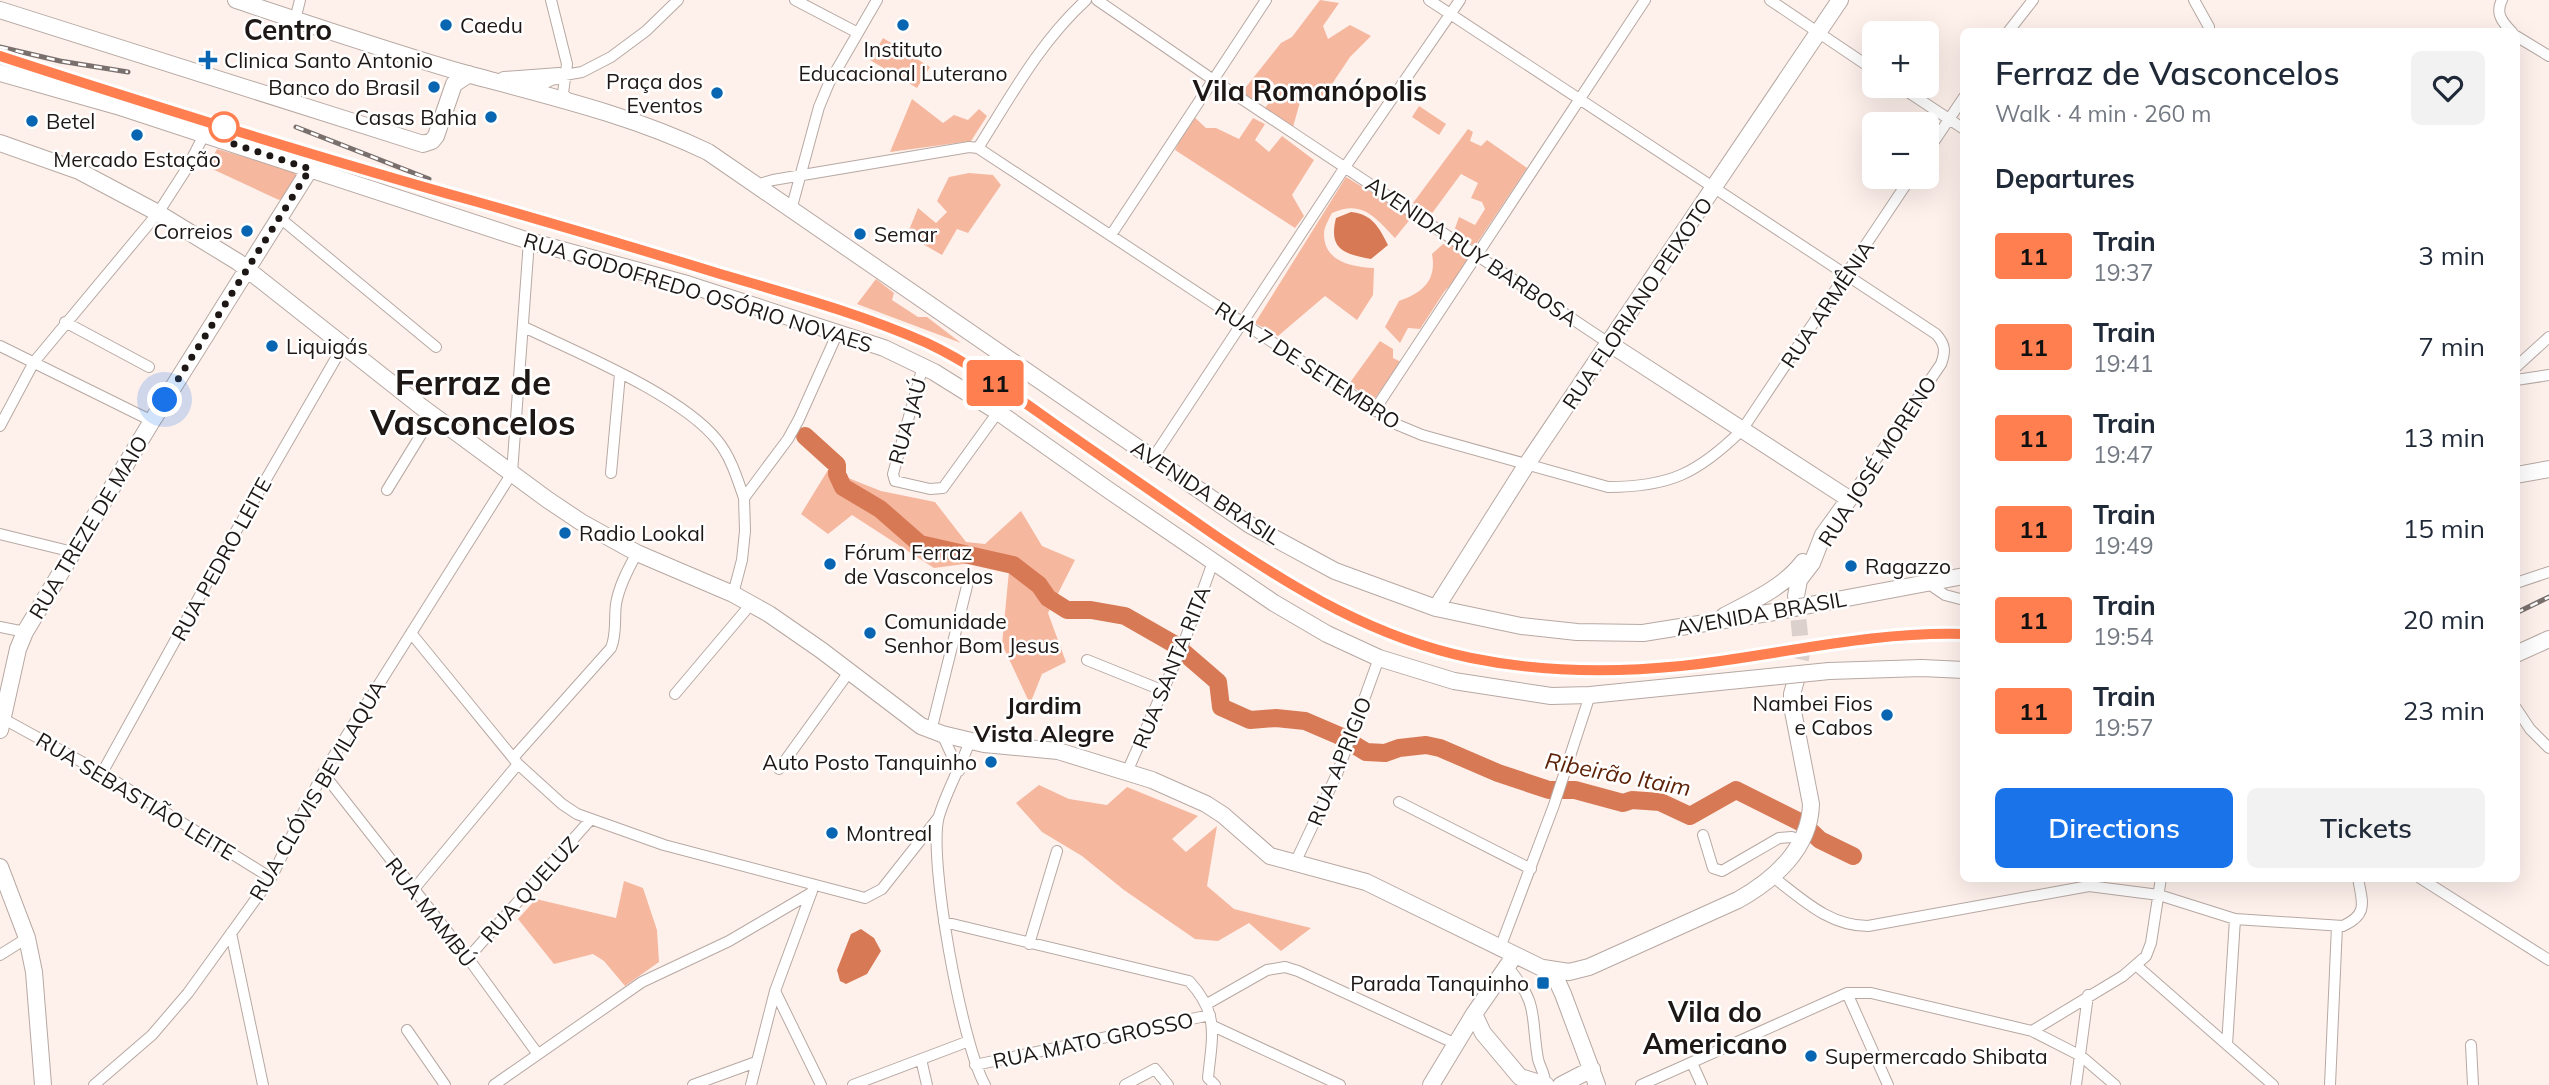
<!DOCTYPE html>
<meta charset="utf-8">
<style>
:root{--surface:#fff;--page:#f2f2f3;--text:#1f2937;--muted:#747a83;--accent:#1a73e8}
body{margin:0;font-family:Mulish,sans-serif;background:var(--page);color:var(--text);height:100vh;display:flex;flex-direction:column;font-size:26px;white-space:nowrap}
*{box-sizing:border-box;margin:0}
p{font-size:23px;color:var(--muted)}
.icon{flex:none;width:38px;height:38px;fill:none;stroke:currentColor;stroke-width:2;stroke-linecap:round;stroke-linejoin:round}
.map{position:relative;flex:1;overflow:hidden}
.details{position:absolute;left:1960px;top:28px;width:560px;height:854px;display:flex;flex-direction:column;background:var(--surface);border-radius:10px;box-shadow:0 7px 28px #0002}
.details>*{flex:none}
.badge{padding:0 14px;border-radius:5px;font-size:24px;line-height:46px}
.tools{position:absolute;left:1862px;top:21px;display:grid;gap:14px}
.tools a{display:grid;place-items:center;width:77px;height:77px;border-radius:10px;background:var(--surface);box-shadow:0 7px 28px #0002;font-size:35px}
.you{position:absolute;width:35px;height:35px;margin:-18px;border:5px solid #fff;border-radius:50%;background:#1a73e8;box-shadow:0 0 0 10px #1a73e833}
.map>.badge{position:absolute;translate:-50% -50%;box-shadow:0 0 0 4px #fff}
h2{padding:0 35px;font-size:26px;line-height:63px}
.round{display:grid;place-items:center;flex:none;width:74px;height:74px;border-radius:10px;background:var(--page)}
.overview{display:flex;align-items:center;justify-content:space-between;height:119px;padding:0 35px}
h1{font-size:33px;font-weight:600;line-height:52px}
.action{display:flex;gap:14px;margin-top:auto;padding:14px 35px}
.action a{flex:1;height:80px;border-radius:10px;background:var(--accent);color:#fff;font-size:28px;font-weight:600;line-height:80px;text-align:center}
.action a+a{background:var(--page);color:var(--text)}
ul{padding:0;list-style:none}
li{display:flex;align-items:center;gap:21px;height:91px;padding:0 35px}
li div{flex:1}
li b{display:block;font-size:26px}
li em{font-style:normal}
li .badge{min-width:77px;font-weight:700;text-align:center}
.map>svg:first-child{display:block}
.green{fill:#f6b79f}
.water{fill:#d87955}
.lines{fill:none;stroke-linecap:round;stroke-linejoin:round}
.river{stroke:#d87955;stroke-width:18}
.secondary-tunnel{stroke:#dcd0cc;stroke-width:16;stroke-dasharray:16 8;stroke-linecap:butt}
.street-casing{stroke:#b7a8a2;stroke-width:12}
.secondary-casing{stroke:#b7a8a2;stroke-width:18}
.street{stroke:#fff;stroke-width:10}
.secondary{stroke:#fff;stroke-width:16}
.rail-casing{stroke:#79706d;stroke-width:5}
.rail{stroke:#fff;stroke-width:2.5;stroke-dasharray:8;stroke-linecap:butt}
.secondary-bridge-casing{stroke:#b7a8a2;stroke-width:18;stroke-linecap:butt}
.secondary-bridge{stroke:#fff;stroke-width:16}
.line-casing{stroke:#fff;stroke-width:16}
.line{stroke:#ff7f50;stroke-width:10}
.walk{stroke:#1d1715;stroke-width:7;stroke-dasharray:0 12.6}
.poi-dot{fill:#0865b2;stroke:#fff;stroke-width:2.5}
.stop-dot{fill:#fff;stroke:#ff7f50;stroke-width:3.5}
.labels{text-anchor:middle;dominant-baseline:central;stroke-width:5;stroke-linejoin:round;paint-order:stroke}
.poi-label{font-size:21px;fill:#1d1715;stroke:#fff;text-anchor:start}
.street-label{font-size:21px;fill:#1d1715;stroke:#fff}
.water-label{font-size:23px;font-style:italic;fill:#5f2308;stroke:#fff}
.quarter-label{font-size:24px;font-weight:bold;fill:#1d1715;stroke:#fff}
.district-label{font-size:28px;font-weight:bold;fill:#1d1715;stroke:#fff}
.town-label{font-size:35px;font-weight:bold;fill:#1d1715;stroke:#fff}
</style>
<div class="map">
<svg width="2549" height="1085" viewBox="0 0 2549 1085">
<rect width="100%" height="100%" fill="#fef1ec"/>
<path class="green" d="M 1320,0 L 1339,3 L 1323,26 L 1328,39 L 1350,25 L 1371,36 L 1350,57 L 1322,99 L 1300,102 L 1293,127 L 1265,108 L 1278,91 L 1272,81 L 1253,101 L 1242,92 L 1281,43 L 1292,37 Z
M 883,38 L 930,67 L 917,88 L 870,60 Z
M 912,99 L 943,123 L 954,115 L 968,120 L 979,109 L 987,116 L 971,141 L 890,152 Z
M 1419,106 L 1446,124 L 1439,135 L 1412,117 Z
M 1192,115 L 1206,128 L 1216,128 L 1239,139 L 1253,118 L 1265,124 L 1255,140 L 1269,152 L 1282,136 L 1314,160 L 1292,195 L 1304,216 L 1295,228 L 1175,150 Z
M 1468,129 L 1473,132 L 1470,141 L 1481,146 L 1487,140 L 1527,168 L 1475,246 L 1453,234 L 1459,217 L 1475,225 L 1485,209 L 1482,202 L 1471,198 L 1478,183 L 1461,174 L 1430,216 L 1413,203 Z
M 217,149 L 287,169 L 295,172 L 297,178 L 285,196 L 279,200 L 210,168 L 211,160 Z
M 969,173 L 993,175 L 1001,185 L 968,233 L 957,229 L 942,255 L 907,235 L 918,208 L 936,223 L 947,212 L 937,201 L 949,177 Z
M 1346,177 L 1412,217 L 1395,238 C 1376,218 1362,199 1332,213 C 1329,219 1324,227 1324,234 C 1324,262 1352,267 1374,268 L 1373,295 L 1357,320 L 1325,296 L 1278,336 L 1255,323 Z
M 1443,244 L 1458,247 L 1468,258 L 1463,270 L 1444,292 L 1420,329 L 1408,328 L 1400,343 L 1385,327 L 1399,301 C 1422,293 1437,281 1432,254 Z
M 876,279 L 894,293 L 892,300 L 918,317 L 927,317 L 961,343 L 857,304 Z
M 1380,341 L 1393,349 L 1393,358 L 1401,362 L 1373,401 L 1349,384 Z
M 828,470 L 881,491 L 935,502 L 966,542 L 985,544 L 1021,511 L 1042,546 L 1075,560 L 1048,613 L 1066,662 L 1042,674 L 1030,704 L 1002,644 L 1009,571 L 972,563 L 934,568 L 852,515 L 828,534 L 801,514 Z
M 1039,785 L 1069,799 L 1107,805 L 1127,787 L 1198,816 L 1172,839 L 1186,852 L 1217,826 L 1207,886 L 1234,909 L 1311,928 L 1281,951 L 1249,923 L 1218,941 L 1195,939 L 1124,890 L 1082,856 L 1042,832 L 1016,803 Z
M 624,881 L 643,888 L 657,930 L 659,962 L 625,986 L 604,961 L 593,954 L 554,964 L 518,919 L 536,899 L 616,918 Z"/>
<path class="water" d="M 1351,212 C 1372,214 1379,227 1388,245 L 1371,259 C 1345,254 1328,250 1336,218 Z
M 861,929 L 874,938 L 881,951 L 867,974 L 846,984 L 840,981 L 837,970 L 851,934 Z"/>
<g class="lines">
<path class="river" d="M 805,436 L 837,465 L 837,474 L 843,487 L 880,509 L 920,544 L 1013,565 L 1039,585 L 1048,598 L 1067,610 L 1091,610 L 1125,616 L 1174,644 L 1218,682 L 1221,707 L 1250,720 L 1276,718 L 1305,721 L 1340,736 L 1366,752 L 1385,753 L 1399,748 L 1426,745 L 1440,748 L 1498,773 L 1549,790 L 1575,790 L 1623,803 L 1632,800 L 1660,802 L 1690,816 L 1736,790 L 1802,823 L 1820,840 L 1853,856"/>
<path class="secondary-tunnel" d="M 1796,596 L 1802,654 L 1796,680"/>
<defs>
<path id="street" d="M 551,0 L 567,64 L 563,93 L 569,101
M 795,0 L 858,33
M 1097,0 L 1212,79 L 1610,344
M 1429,0 L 1936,334 C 1945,344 1946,351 1941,364 L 1849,499
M 1770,0 L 1874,70
M 2194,0 L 2209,27
M 2502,0 C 2495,13 2502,22 2512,32
M 295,20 L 300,0
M 2008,32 L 2033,0
M 2516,36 L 2549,56
M 1899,86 L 1964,129
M 530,91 L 559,76 L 582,72 L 611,57 L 646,31 L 678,0
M 978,148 L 1398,425 L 1422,435 L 1608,487 C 1670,487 1698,473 1742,430 L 1911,177
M 978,148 C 1011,96 1040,42 1086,0
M 1927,152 L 1964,97
M 756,185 L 773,180 L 969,147 L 978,148
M 791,210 L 819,107 L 829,83 L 877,0
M 280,218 L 436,347
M 1111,235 L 1266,0
M 65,322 L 149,367
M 524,327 C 578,353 681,395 717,440 C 731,457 737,478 744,498
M 0,346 L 152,421
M 923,366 L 893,474 L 895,481 L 930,489 L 943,488 L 998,412
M 2516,367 L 2549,337
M 2516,380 L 2549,375
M 1374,411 L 1645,0
M 0,426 L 34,362 L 158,213 L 187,168 L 204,135
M 1153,458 L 1345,167 L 1460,0
M 611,473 L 620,374
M 387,490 L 433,415
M 0,534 L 73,552
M 2516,583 L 2549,572
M 1929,584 L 1945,595 L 1964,600
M 733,594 L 742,560 L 745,531 L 744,498 L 788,439 L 799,419 L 838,332
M 0,627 L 25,632
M 411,633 L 518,764 L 562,804 L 577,814 L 664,845 L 865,898 L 882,889 L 938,818
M 1087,660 L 1164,691
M 675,694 L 751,604
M 2516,708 L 2530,729 L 2549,748
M 0,717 L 102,773 L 271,878
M 931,731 L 967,586
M 942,734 L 959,771
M 970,741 C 961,766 947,790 939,816 C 927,857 963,1048 985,1085
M 513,758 L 611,648 C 617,634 614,619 616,604 C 619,586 628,569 637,553
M 779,769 L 849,672
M 1127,772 L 1183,645 L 1213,562
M 102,773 L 228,545 L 343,346
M 323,773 L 468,958 L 537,1053
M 1399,802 L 1531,869
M 1703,835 L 1713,868 L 1722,871 L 1779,838 L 1792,837 L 1801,841
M 1295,863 L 1337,774 L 1379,658
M 1773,877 C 1802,899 1829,926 1868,926 L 2089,886 L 2159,895 L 2235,919 L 2343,926 C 2369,914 2362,902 2358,878
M 2420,878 L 2549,960
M 414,889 L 518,764
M 944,922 L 1189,981 C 1220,1014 1212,1037 1208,1078 L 1215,1085
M 231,933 L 263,1085
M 1029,944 L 1057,851
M 1500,948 L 1554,805 L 1590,695
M 0,955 L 27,938
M 468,958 L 591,819
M 1507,966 C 1540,1006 1530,1013 1538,1059 C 1540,1068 1546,1075 1545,1085
M 2137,966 L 2273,1085
M 775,991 L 821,1085
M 1847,993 L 1888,1085
M 1207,1004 L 1267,970 L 1285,967 L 1298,971 L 1456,1044
M 1213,1026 L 1340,1085
M 407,1030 L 445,1085
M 2032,1031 L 2123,976 L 2146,956 L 2151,943 L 2161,878
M 2227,1045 L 2235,919
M 2471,1045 L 2473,1085
M 921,1059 L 927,1085
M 1692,1063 L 1702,1085
M 975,1065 L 1210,1015
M 94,1085 L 152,1035 L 188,993 L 271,878 L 323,773 L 512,473 L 529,241
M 494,1085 L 642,982 L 729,941 L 811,893
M 693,1085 L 756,1062
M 751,1085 L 775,991 L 812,891
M 853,1085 L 969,1041
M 1125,1085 L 1155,1069 L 1168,1085
M 1641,1085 L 1847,993 L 1871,993 L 2032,1031 L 2081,1056 L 2115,1085
M 2076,1085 L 2088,995
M 2330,1085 L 2337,926"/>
<path id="secondary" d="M 236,0 C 311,25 385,50 460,72 C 544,95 629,114 708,152 L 1250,525 L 1335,571 L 1436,608 L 1521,626 L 1577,632 L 1643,633 L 1774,612
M 0,10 L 423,144 L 432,141 L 436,136 L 454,84 L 469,74
M 0,73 L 117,106 L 529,241 L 687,284 L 884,348 L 934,372 L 998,412 L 1107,489 L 1274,603 L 1327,634 L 1379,658 L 1454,681 L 1551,696 L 1590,695 L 1769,677
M 504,80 L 559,76
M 0,143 L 79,171 L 158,213 L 238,262 L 419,405 L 548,500 L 581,522 L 637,553 L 733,594 L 769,614 L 821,650 L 921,726 L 942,734 L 984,744 L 1058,751 L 1152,780 L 1206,804 L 1223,815 L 1270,856 L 1366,882 L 1542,968 L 1558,983 L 1563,994 L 1597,1085
M 1610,344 L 1849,499 L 1823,535 L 1812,563 L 1799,580 L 1796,596
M 2516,475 L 2549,469
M 1810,605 L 1964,576
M 1436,608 L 1527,464 L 1840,0
M 1724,616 C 1751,602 1784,587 1803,562
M 2516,654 L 2549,639
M 1829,671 L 1922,668 L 1964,670
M 0,730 L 18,649 L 25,632 L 152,421 L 310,169
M 0,867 L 27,938 L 34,972 L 43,1085
M 1543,968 L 1569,972 L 1589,967 L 1738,900 C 1774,880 1810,848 1811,804 L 1792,706 L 1792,694 L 1796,680
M 1474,1014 L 1483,1033 L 1520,1077 L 1546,1085
M 1431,1085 L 1474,1014 L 1515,955
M 1561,1085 L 1592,1069"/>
</defs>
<use href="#street" class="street-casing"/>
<use href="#secondary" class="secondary-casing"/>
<use href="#street" class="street"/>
<use href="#secondary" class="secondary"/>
<defs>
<path id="rail" d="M 0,47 L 60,61 L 128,72
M 1,57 L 121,95
M 296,127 L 429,179
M 290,147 C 431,191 573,229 714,272 C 788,294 866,313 936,348 C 979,370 1018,398 1057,426 C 1109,462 1161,498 1213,534 C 1294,589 1374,637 1471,658 C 1541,672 1615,673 1686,665 C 1779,654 1870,632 1964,634
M 2516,613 L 2549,597"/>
</defs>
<use href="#rail" class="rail-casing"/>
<use href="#rail" class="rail"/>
<defs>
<path id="secondary-bridge" d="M 1774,612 L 1810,605
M 1769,677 L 1829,671"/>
</defs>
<use href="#secondary-bridge" class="secondary-bridge-casing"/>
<use href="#secondary-bridge" class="secondary-bridge"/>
</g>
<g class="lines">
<defs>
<path id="line" d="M 0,56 C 157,107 315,157 474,201 C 555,224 636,248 717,273 C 788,294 859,313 927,343 C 978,367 1023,402 1069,434 C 1118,468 1167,502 1216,536 C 1296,590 1375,638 1471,658 C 1540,672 1611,673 1681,666 C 1776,656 1868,631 1964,634"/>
</defs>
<use href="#line" class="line-casing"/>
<use href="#line" class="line"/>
<path class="walk" d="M 165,400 L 310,169 L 231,143 L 224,127"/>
</g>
<g class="poi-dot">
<circle cx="446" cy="25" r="7"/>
<circle cx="903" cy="25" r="7"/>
<path d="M204.5 49.5h7v7h7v7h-7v7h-7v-7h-7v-7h7z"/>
<circle cx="434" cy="87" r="7"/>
<circle cx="717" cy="93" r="7"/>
<circle cx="491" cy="117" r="7"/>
<circle cx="32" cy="121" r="7"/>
<circle cx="137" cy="135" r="7"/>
<circle cx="247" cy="231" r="7"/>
<circle cx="860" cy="234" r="7"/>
<circle cx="272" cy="346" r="7"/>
<circle cx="565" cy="533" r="7"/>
<circle cx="830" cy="564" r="7"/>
<circle cx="1851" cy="566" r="7"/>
<circle cx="870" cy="633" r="7"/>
<circle cx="1887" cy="715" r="7"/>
<circle cx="991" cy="762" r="7"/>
<circle cx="832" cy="833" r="7"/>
<rect x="1536" y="976" width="14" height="14" rx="3.5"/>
<circle cx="1811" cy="1056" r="7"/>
</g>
<circle class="stop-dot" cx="224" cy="127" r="14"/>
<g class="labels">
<g class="poi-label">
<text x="460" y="25">Caedu</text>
<text x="903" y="49" text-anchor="middle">Instituto<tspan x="903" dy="24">Educacional Luterano</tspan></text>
<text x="224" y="60">Clinica Santo Antonio</text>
<text x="703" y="81" text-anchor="end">Praça dos<tspan x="703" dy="24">Eventos</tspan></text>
<text x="420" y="87" text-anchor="end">Banco do Brasil</text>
<text x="477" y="117" text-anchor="end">Casas Bahia</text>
<text x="46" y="121">Betel</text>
<text x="137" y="159" text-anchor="middle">Mercado Estação</text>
<text x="233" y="231" text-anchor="end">Correios</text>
<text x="874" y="234">Semar</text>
<text x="286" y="346">Liquigás</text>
<text x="579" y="533">Radio Lookal</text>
<text x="844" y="552">Fórum Ferraz<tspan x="844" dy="24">de Vasconcelos</tspan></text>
<text x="1865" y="566">Ragazzo</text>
<text x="884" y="621">Comunidade<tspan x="884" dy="24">Senhor Bom Jesus</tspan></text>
<text x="1873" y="703" text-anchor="end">Nambei Fios<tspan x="1873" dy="24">e Cabos</tspan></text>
<text x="977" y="762" text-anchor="end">Auto Posto Tanquinho</text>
<text x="846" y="833">Montreal</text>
<text x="1529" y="983" text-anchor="end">Parada Tanquinho</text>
<text x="1825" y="1056">Supermercado Shibata</text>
</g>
<g class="street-label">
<text transform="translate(1472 251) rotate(34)">AVENIDA RUY BARBOSA</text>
<text transform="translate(698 292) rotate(17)">RUA GODOFREDO OSÓRIO NOVAES</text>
<text transform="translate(1637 303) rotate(-56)">RUA FLORIANO PEIXOTO</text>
<text transform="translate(1827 304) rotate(-56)">RUA ARMÊNIA</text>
<text transform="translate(1308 365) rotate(33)">RUA 7 DE SETEMBRO</text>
<text transform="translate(907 421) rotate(-74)">RUA JAÚ</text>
<text transform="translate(1877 461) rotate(-57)">RUA JOSÉ MORENO</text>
<text transform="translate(1206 492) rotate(33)">AVENIDA BRASIL</text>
<text transform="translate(88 527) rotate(-59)">RUA TREZE DE MAIO</text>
<text transform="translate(221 559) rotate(-61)">RUA PEDRO LEITE</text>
<text transform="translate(1761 613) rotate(-10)">AVENIDA BRASIL</text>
<text transform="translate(1171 667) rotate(-68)">RUA SANTA RITA</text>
<text transform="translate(1339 761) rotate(-68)">RUA APRIGIO</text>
<text transform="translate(317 790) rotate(-60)">RUA CLÓVIS BEVILAQUA</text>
<text transform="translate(136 796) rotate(31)">RUA SEBASTIÃO LEITE</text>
<text transform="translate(529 889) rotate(-48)">RUA QUELUZ</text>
<text transform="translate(431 912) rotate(52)">RUA MAMBÚ</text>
<text transform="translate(1093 1040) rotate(-12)">RUA MATO GROSSO</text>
</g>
<g class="water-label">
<text transform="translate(1618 774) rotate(11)">Ribeirão Itaim</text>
</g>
<g class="quarter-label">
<text x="1044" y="705">Jardim<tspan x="1044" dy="28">Vista Alegre</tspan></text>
</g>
<g class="district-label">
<text x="288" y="29">Centro</text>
<text x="1310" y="90">Vila Romanópolis</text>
<text x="1715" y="1011">Vila do<tspan x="1715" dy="32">Americano</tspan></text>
</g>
<g class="town-label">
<text x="473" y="382">Ferraz de<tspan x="473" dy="40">Vasconcelos</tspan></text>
</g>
</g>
</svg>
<div class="tools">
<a>+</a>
<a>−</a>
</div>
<div class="you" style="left:165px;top:400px"></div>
<b class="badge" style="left:995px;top:383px;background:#ff7f50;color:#111">11</b>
<section class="details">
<div class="overview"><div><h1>Ferraz de Vasconcelos</h1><p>Walk · 4 min · 260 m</p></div><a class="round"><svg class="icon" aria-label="heart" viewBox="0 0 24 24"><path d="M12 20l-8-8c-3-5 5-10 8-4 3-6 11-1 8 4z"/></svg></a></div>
<h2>Departures</h2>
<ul>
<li><span class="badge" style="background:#ff7f50;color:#111">11</span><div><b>Train</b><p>19:37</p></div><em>3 min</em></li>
<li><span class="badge" style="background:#ff7f50;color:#111">11</span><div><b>Train</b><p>19:41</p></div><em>7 min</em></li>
<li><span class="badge" style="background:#ff7f50;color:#111">11</span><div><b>Train</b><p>19:47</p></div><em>13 min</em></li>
<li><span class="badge" style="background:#ff7f50;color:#111">11</span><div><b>Train</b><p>19:49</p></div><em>15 min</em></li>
<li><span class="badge" style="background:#ff7f50;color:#111">11</span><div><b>Train</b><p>19:54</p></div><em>20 min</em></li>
<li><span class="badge" style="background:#ff7f50;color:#111">11</span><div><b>Train</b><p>19:57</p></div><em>23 min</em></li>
</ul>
<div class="action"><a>Directions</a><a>Tickets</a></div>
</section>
</div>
